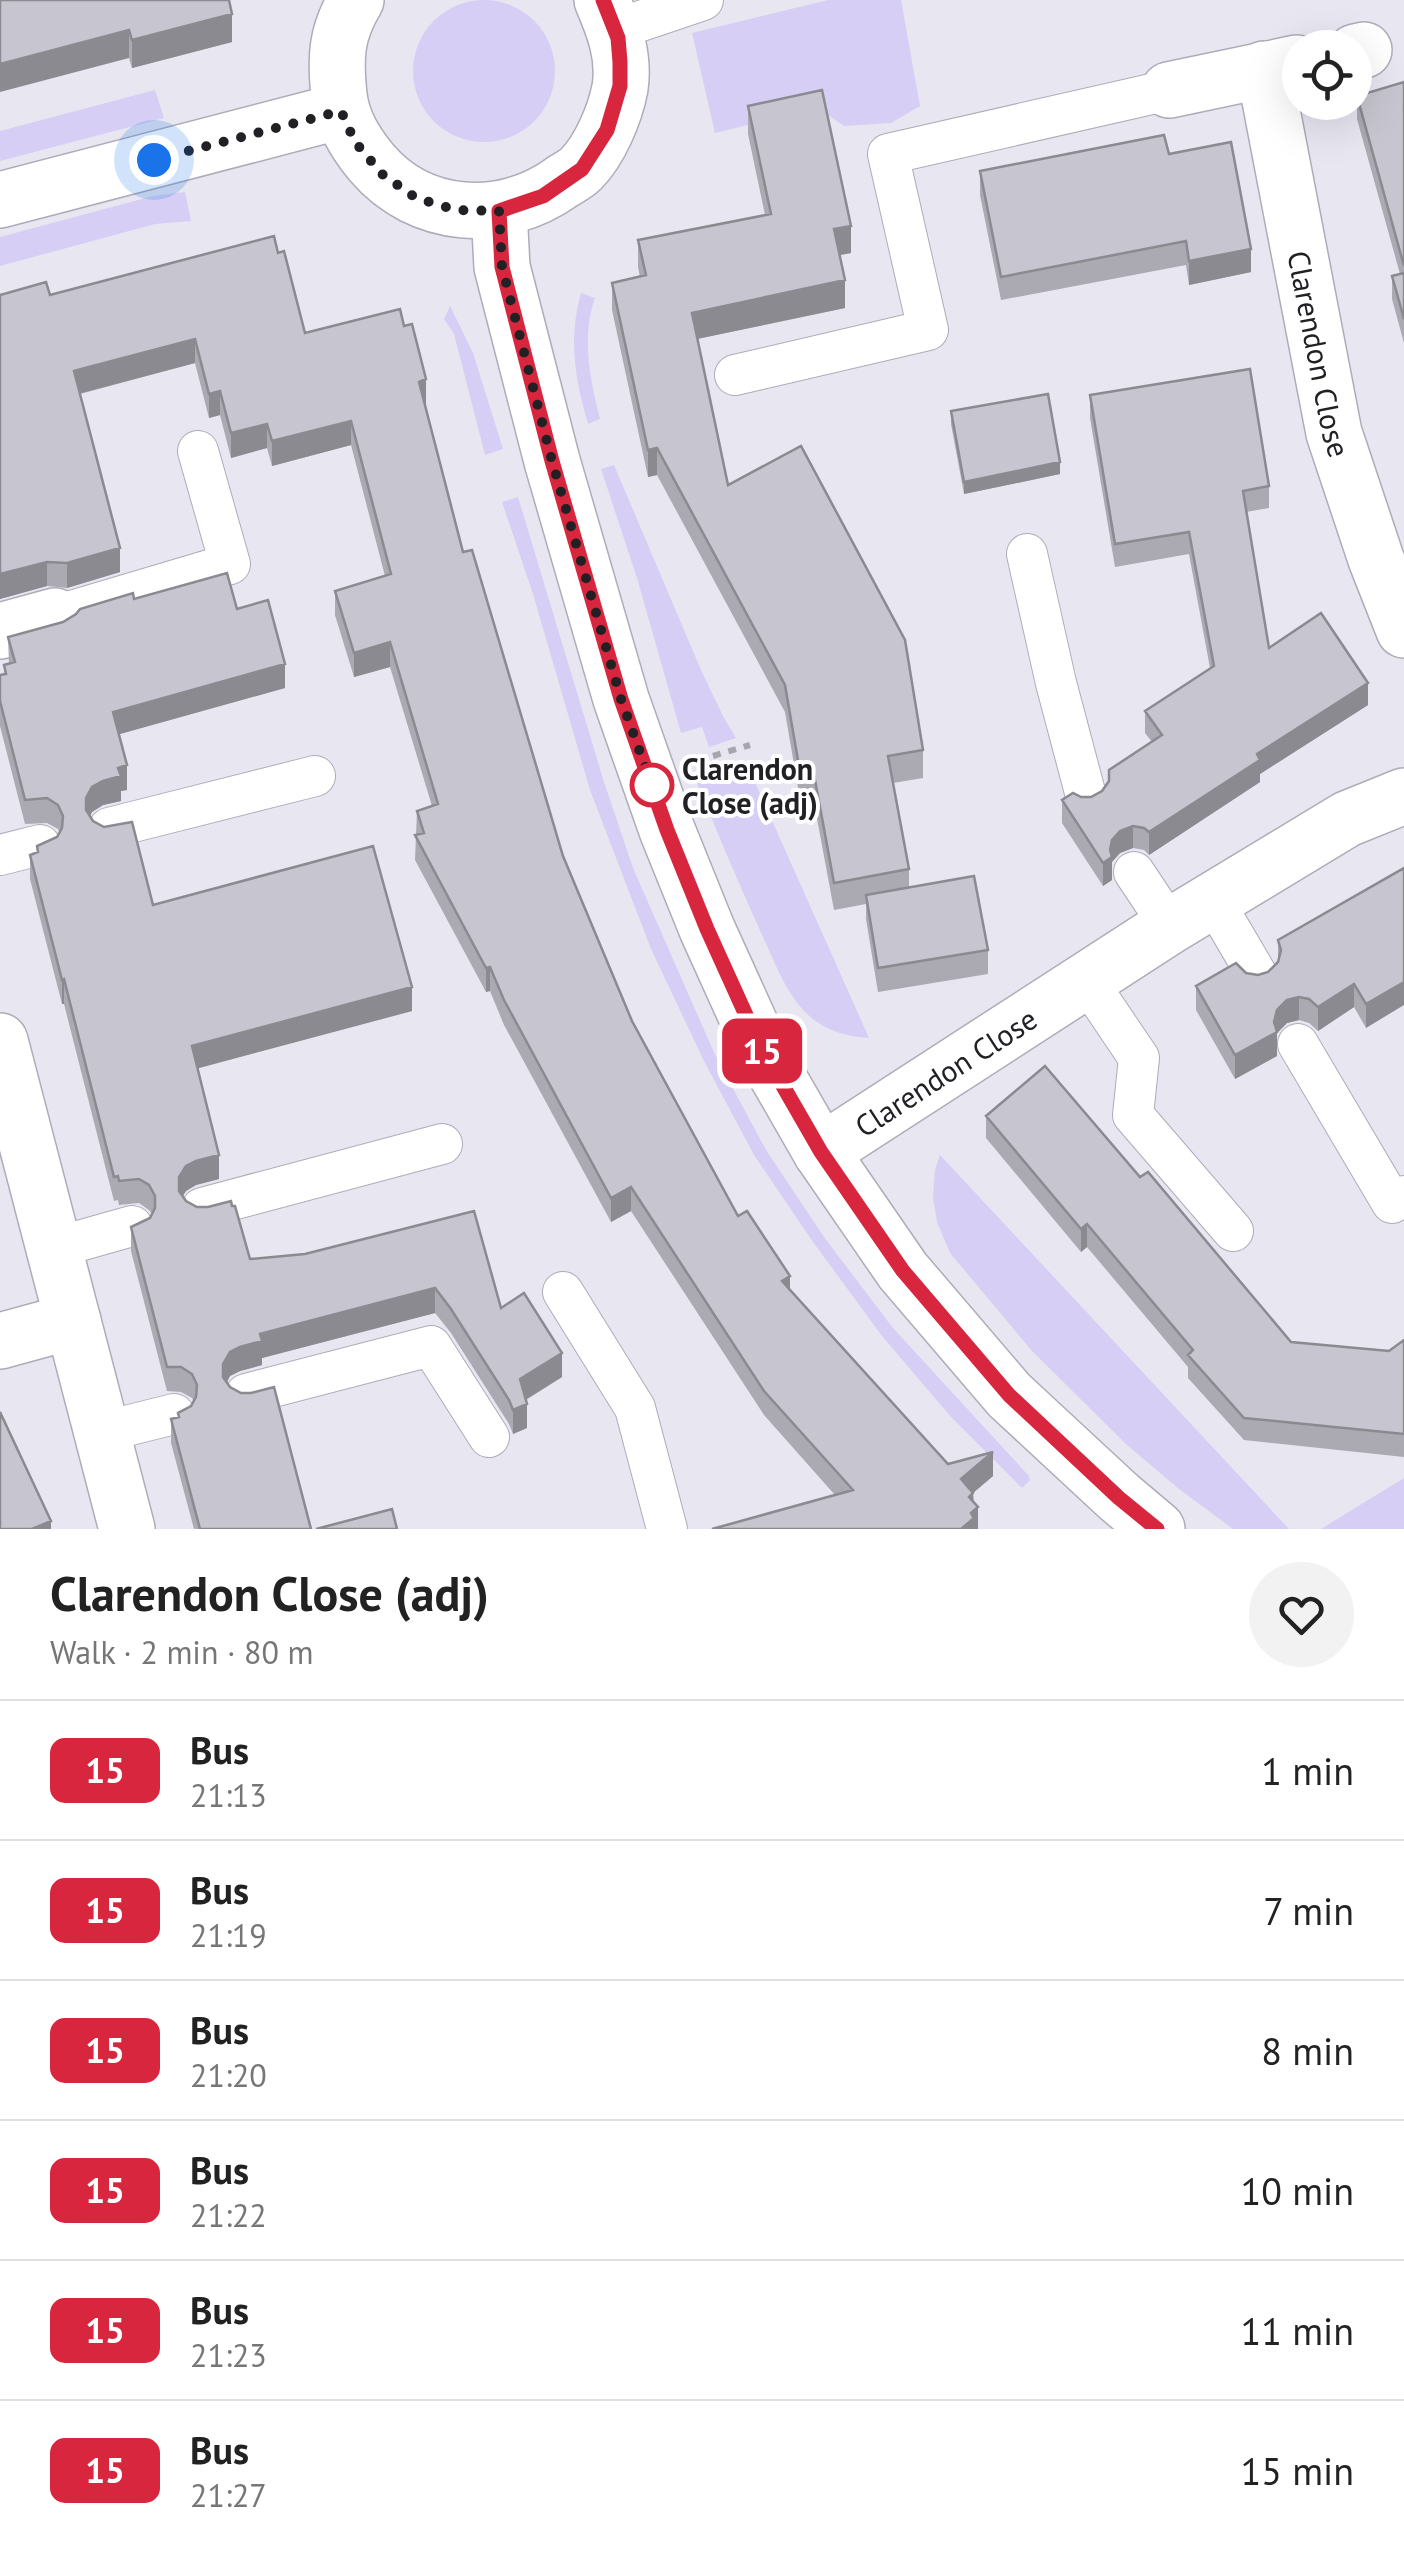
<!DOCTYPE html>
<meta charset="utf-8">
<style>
:root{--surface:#fff;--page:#f2f2f2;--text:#222;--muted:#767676;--line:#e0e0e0}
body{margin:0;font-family:"PT Sans",sans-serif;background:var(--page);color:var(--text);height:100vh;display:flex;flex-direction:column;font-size:38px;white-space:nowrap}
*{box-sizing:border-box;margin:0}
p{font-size:32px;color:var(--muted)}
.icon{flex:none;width:55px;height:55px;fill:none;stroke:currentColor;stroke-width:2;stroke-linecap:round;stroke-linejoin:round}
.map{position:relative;height:1529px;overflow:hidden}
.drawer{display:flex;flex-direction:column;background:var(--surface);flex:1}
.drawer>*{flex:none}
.badge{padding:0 20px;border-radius:15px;font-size:35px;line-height:65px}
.fabs{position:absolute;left:1282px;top:30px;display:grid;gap:20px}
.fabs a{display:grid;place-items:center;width:90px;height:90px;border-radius:50%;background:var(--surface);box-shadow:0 10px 40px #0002;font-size:50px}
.you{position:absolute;width:50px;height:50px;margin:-25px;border:8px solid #fff;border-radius:50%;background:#1a73e8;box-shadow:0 0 0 15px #1a73e833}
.map>.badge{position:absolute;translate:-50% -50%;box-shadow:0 0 0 5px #fff}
.round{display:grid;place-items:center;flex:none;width:105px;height:105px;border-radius:52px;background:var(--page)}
.summary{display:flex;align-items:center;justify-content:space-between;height:170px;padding:0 50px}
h1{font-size:48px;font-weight:700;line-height:75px}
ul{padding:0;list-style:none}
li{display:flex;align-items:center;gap:30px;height:140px;padding:0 50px;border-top:2px solid var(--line)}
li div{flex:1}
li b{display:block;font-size:38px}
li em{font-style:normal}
li .badge{min-width:110px;font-weight:700;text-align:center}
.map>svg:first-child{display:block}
.green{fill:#d7cef5}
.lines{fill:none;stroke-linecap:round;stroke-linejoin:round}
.service-casing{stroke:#aeacb7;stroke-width:42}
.minor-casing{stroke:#aeacb7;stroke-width:58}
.path{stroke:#a7a5ae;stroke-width:6;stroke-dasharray:8 8;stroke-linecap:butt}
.service{stroke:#fff;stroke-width:40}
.minor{stroke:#fff;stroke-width:55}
.wall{fill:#aba9b2}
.shaded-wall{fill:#8b8a91}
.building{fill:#c7c5cf;stroke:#8b8a91;stroke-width:2.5}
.line-casing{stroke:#fff;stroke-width:22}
.line{stroke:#d7263d;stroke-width:15}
.walk{stroke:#212024;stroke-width:10;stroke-dasharray:0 18}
.stop-dot{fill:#fff;stroke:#d7263d;stroke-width:5}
.labels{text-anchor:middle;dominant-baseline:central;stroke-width:8;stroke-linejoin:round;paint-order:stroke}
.street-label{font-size:30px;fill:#212024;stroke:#fff}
.stop-label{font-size:30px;font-weight:bold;fill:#212024;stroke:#fff;text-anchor:start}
</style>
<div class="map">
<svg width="1404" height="1529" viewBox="0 0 1404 1529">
<rect width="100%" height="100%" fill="#e8e6f1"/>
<path class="green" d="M 828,0 L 901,0 L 920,106 L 891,123 L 844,126 L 818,108 L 715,133 L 692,33 Z
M413 71a71 71 0 1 1 142 0a71 71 0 1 1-142 0Z
M 155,90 L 164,118 L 0,161 L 0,131 Z
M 185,192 L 191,221 L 155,224 L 0,266 L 0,237 L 153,196 Z
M 581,293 L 595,298 C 581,338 590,379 600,419 L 588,424 C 575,379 568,340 581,293 Z
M 450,306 L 473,353 L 503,449 L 485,455 L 454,334 L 444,319 Z
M 614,465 L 701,670 L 723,716 L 736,738 L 709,747 L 702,727 L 681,733 L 637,578 L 601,469 Z
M 518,497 L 604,782 L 633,868 L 716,1057 L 766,1150 L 824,1237 L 893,1328 L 1028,1475 L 1030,1480 L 1022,1488 L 951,1417 L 882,1336 L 813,1242 L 754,1155 L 704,1061 L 651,949 L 590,790 L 533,594 L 502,502 Z
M 745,760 L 869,1038 C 844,1036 823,1030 805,1012 C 785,991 775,963 763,937 C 739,885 717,832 695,778 Z
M 940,1155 L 1289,1529 L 1233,1529 L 1179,1489 L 1127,1445 L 1032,1351 L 950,1253 L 937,1222 L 933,1197 L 935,1170 Z
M 1404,1478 L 1404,1529 L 1321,1529 Z"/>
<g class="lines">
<defs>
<path id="service" d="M 614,30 L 703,0
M 735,375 L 928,330 L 888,154 L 1169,90
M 1027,554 L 1056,683 L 1086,796
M 55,616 L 230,564 L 198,451
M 109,828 L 315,776
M 0,855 L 40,845
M 1134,872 L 1170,926
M 1213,900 L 1257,975
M 1087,981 L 1139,1058 L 1133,1115 L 1233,1231
M 1298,1044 L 1392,1203 L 1404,1196
M 202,1208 L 442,1144
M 54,1248 L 132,1226
M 563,1292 L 635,1408 L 667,1529
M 246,1394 L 431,1346 L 489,1437
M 102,1432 L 174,1414"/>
<g id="minor">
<path d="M 356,0 C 336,33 335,57 339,95 C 342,121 354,141 371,162 C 420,220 502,225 562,182 C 568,178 576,174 581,169 C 600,150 615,114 620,88 C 625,56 614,28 602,0"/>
<path d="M 1355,52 L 1364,50"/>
<path id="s1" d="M 1264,69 L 1334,433 L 1376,559 L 1404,630"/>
<path d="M 1169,90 L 1297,63"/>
<path d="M 0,200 L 341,111"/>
<path d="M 499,211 L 502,267 L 552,461 L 621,699 L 667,830 L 707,929 L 760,1046 L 821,1152 L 903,1271 L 1009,1395 L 1119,1497 L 1157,1529"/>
<path d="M 0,631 L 55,616"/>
<path d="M 0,1041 L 127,1529"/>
<path id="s2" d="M 821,1152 L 1170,926 L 1347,819 L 1404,796"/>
<path d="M 0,1341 L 73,1321"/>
</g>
</defs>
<use href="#service" class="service-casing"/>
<use href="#minor" class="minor-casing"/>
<path class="path" d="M 713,756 L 750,745"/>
<use href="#service" class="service"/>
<use href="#minor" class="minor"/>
</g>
<path class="wall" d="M 0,0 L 232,42 L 132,68 L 129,58 Z
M 1404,82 L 1404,343 L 1392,299 L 1392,276 L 1400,274 L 1357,119 L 1357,96 Z
M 748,106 L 851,253 L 840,255 L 845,308 L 697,339 L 728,485 L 923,750 L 923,778 L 893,783 L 909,869 L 909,888 L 988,950 L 988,974 L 878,992 L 866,919 L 866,904 L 834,910 L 813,797 L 800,799 L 785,712 L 657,475 L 648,477 L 612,310 L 612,283 L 640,277 L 638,267 L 638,240 L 765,215 L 748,134 Z
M 1169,154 L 1251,272 L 1189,285 L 1186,265 L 1001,300 L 980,195 L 980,171 Z
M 278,253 L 305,333 L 426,404 L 425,404 L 463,552 L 563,856 L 632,1021 L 738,1216 L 790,1289 L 948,1464 L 993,1476 L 973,1493 L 978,1529 L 835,1495 L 764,1415 L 631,1211 L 611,1222 L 504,1025 L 490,991 L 486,992 L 415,860 L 417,811 L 432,806 L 390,667 L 354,677 L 335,615 L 335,591 L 385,576 L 351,445 L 272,466 L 267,448 L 231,458 L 220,415 L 209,418 L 195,363 L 80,394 L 120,572 L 67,588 L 47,586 L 0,599 L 0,295 L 50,295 Z
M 1090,395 L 1269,486 L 1269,508 L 1246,512 L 1269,648 L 1368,705 L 1260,774 L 1260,782 L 1149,855 L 1144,850 L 1133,848 L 1120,853 L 1112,862 L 1112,880 L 1103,886 L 1062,823 L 1062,800 L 1081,797 L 1091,797 L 1102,791 L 1152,742 L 1145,733 L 1145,711 L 1210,668 L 1189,554 L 1115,567 L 1090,418 Z
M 951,411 L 1060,474 L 964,494 L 951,424 Z
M 134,599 L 237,609 L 285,688 L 119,734 L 127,790 L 121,791 L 121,801 L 103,805 L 92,812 L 90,816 L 153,905 L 412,1011 L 197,1068 L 219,1179 L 196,1185 L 186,1191 L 183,1196 L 186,1201 L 250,1259 L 305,1254 L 474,1211 L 501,1308 L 562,1377 L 526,1400 L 527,1428 L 513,1434 L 509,1424 L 451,1333 L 435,1313 L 262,1358 L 262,1365 L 240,1371 L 230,1376 L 227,1382 L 311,1529 L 194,1529 L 171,1443 L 171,1419 L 178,1417 L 194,1402 L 192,1398 L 181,1392 L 167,1391 L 131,1251 L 131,1227 L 150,1218 L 152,1214 L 149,1210 L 139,1203 L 119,1205 L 118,1200 L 114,1201 L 64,1004 L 62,1004 L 30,879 L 30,855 L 37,853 L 37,846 L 57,837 L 60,833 L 58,829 L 47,823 L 25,824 L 0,726 L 0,675 L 4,674 L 4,665 L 9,664 L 8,637 L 63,622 Z
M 1404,868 L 1366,1028 L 1354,1007 L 1318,1031 L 1309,1023 L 1299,1020 L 1287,1023 L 1277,1033 L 1277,1056 L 1235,1079 L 1196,1010 L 1196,986 L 1246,973 L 1258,975 L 1268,972 L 1278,963 L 1278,940 Z
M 986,1116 L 1140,1177 L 1291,1342 L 1389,1351 L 1404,1340 L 1404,1457 L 1244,1440 L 1188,1378 L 1188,1367 L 1087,1247 L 1081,1252 L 986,1138 Z"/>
<path class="shaded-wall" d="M 232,14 L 232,42 L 132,68 L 132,40 Z
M 129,30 L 129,58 L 0,92 L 0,64 Z
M 851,226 L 851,253 L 834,256 L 834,229 Z
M 1251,249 L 1251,272 L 1189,285 L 1189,261 Z
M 845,280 L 845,308 L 692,340 L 692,313 Z
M 195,339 L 195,363 L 74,395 L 74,371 Z
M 426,379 L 426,404 L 419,407 L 419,382 Z
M 220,391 L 220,415 L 209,418 L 209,394 Z
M 351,421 L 351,445 L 272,466 L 272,441 Z
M 267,424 L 267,448 L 231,458 L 231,433 Z
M 657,448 L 657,475 L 648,477 L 648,450 Z
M 1060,462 L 1060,474 L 964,494 L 964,482 Z
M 120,548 L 120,572 L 67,588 L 67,563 Z
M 47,562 L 47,586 L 0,599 L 0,574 Z
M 390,642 L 390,667 L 354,677 L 354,653 Z
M 285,664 L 285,688 L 113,736 L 113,712 Z
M 1368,683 L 1368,705 L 1260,774 L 1260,782 L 1149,855 L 1149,832 L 1257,754 Z
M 127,765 L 127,790 L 121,791 L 121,801 L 103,805 L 92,812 L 86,822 L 86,798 L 92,787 L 118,768 Z
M 1133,826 L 1133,848 L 1120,853 L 1112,862 L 1112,880 L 1103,886 L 1103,863 L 1112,840 L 1120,831 Z
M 490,967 L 490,991 L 486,992 L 486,968 Z
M 64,979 L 64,1004 L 62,1004 L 62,980 Z
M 1404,982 L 1404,1005 L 1366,1028 L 1366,1004 Z
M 1354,984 L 1354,1007 L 1318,1031 L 1318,1007 Z
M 412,987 L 412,1011 L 192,1070 L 192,1046 Z
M 1299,997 L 1299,1020 L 1287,1023 L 1277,1033 L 1277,1056 L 1235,1079 L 1235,1055 L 1287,1000 Z
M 219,1155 L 219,1179 L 196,1185 L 186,1191 L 179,1201 L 179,1177 L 186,1166 L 196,1161 Z
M 631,1187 L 631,1211 L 611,1222 L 611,1198 Z
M 1087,1224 L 1087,1247 L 1081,1252 L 1081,1229 Z
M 790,1276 L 790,1301 L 782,1281 Z
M 435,1288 L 435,1313 L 262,1358 L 262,1365 L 240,1371 L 230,1376 L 223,1389 L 223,1364 L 230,1352 L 260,1334 Z
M 562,1353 L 562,1377 L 520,1403 L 520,1379 Z
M 527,1404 L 527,1428 L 513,1434 L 513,1410 Z
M 993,1452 L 993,1476 L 973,1493 L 973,1511 L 978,1507 L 978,1529 L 961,1529 L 961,1479 Z
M 51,1521 L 51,1529 L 32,1529 Z"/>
<path class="building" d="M 0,0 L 229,0 L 232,14 L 132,40 L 129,30 L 0,64 Z
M 1404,82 L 1404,266 L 1357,96 Z
M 822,90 L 851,226 L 834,229 L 845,280 L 692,313 L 728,485 L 801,446 L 905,640 L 923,750 L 888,756 L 909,869 L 834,883 L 813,769 L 800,772 L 785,685 L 657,448 L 648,450 L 612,283 L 646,275 L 638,240 L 771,214 L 748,106 Z
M 1164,135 L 1169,154 L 1231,142 L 1251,249 L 1189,261 L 1186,241 L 1001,277 L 980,171 Z
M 274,236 L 278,253 L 284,251 L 305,333 L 400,309 L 404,326 L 412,324 L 426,379 L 419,382 L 463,552 L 472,550 L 563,856 L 632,1021 L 738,1216 L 747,1211 L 790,1276 L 782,1281 L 948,1464 L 993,1452 L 961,1479 L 973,1493 L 969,1497 L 978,1507 L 971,1513 L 974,1518 L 961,1529 L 712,1529 L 853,1490 L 764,1391 L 631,1187 L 611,1198 L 504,1000 L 490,967 L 486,968 L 415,835 L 424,833 L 417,811 L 438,804 L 390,642 L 354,653 L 335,591 L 391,574 L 351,421 L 272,441 L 267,424 L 231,433 L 220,391 L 209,394 L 195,339 L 74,371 L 120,548 L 67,563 L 47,562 L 0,574 L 0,295 L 46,282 L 50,295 Z
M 1404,273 L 1404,319 L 1392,276 Z
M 1250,369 L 1269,486 L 1243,491 L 1269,648 L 1321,613 L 1368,683 L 1257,754 L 1260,760 L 1149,832 L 1144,828 L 1133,826 L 1120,831 L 1112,840 L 1110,850 L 1112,857 L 1103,863 L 1062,800 L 1073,793 L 1081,797 L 1091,797 L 1102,791 L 1109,781 L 1109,770 L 1162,735 L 1145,711 L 1214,666 L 1189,532 L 1115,544 L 1090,395 Z
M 1048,394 L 1060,462 L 964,482 L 951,411 Z
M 227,573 L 237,609 L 268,600 L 285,664 L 113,712 L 127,765 L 118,768 L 121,776 L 103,781 L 92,787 L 86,798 L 86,810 L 93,821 L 104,827 L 132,822 L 153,905 L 373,846 L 412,987 L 192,1046 L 219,1155 L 196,1161 L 186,1166 L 179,1177 L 179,1191 L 186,1201 L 197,1207 L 208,1207 L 231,1201 L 232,1206 L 235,1206 L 250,1259 L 305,1254 L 474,1211 L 501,1308 L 524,1293 L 562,1353 L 520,1379 L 527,1404 L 513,1410 L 509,1400 L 451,1309 L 435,1288 L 260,1334 L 262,1341 L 240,1347 L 230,1352 L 223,1364 L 223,1377 L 230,1387 L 241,1393 L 251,1393 L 274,1387 L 311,1529 L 200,1529 L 171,1419 L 179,1417 L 178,1413 L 191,1406 L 196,1397 L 197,1385 L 192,1374 L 181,1367 L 167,1367 L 131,1227 L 150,1218 L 155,1208 L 155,1196 L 149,1185 L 139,1179 L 119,1181 L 118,1176 L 114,1177 L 64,979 L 62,980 L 30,855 L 38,852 L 37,846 L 57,837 L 62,828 L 63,816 L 58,805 L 47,798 L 25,800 L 0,701 L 0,675 L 6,674 L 4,665 L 15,662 L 8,637 L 63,622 L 76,614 L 80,609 L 133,593 L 134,599 Z
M 1404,868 L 1404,982 L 1366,1004 L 1354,984 L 1318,1007 L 1309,999 L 1299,997 L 1287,1000 L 1277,1010 L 1274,1022 L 1277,1032 L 1235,1055 L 1196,986 L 1236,963 L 1246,973 L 1258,975 L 1268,972 L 1278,962 L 1281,950 L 1278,940 Z
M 974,876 L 988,950 L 878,968 L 866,895 Z
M 1045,1066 L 1140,1177 L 1148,1172 L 1291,1342 L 1389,1351 L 1404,1340 L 1404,1434 L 1244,1418 L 1188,1355 L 1193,1350 L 1087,1224 L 1081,1229 L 986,1116 Z
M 0,1412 L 51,1521 L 32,1529 L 0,1529 Z
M 392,1509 L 397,1529 L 316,1529 Z"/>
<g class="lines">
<defs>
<path id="line" d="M 603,0 L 618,38 L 620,62 L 620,86 L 607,130 L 582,169 L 543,196 L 499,211 L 502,267 L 552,461 L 621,699 L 667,830 L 707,929 L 760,1046 L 821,1152 L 903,1271 L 1009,1395 L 1119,1498 L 1157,1529"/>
</defs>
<use href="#line" class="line-casing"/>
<use href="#line" class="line"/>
<path class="walk" d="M 154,160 L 341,111 L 355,142 L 382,174 L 416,198 L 456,210 L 499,211 L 502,267 L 552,461 L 621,699 L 656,797 L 652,785"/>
</g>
<circle class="stop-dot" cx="652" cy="785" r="20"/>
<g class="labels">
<g class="street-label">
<text stroke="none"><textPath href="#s1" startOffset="290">Clarendon Close</textPath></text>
<text stroke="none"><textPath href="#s2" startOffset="148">Clarendon Close</textPath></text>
</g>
<g class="stop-label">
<text x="682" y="768">Clarendon<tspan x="682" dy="34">Close (adj)</tspan></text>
</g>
</g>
</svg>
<div class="fabs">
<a><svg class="icon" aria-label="locate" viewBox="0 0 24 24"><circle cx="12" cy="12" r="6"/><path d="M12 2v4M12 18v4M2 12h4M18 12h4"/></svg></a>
</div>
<div class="you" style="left:154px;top:160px"></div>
<b class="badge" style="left:762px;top:1051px;background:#d7263d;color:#fff">15</b>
</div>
<section class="drawer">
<div class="summary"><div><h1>Clarendon Close (adj)</h1><p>Walk · 2 min · 80 m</p></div><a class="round"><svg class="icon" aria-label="heart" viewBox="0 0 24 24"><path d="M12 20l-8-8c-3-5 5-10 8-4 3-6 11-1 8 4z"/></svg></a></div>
<ul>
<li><span class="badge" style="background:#d7263d;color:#fff">15</span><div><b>Bus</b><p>21:13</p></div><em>1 min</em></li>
<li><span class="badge" style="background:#d7263d;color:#fff">15</span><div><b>Bus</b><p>21:19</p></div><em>7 min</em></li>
<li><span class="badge" style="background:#d7263d;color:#fff">15</span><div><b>Bus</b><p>21:20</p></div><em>8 min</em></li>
<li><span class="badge" style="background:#d7263d;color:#fff">15</span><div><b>Bus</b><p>21:22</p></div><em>10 min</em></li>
<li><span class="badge" style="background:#d7263d;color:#fff">15</span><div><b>Bus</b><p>21:23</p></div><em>11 min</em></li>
<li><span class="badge" style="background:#d7263d;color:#fff">15</span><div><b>Bus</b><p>21:27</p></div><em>15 min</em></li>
</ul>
</section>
